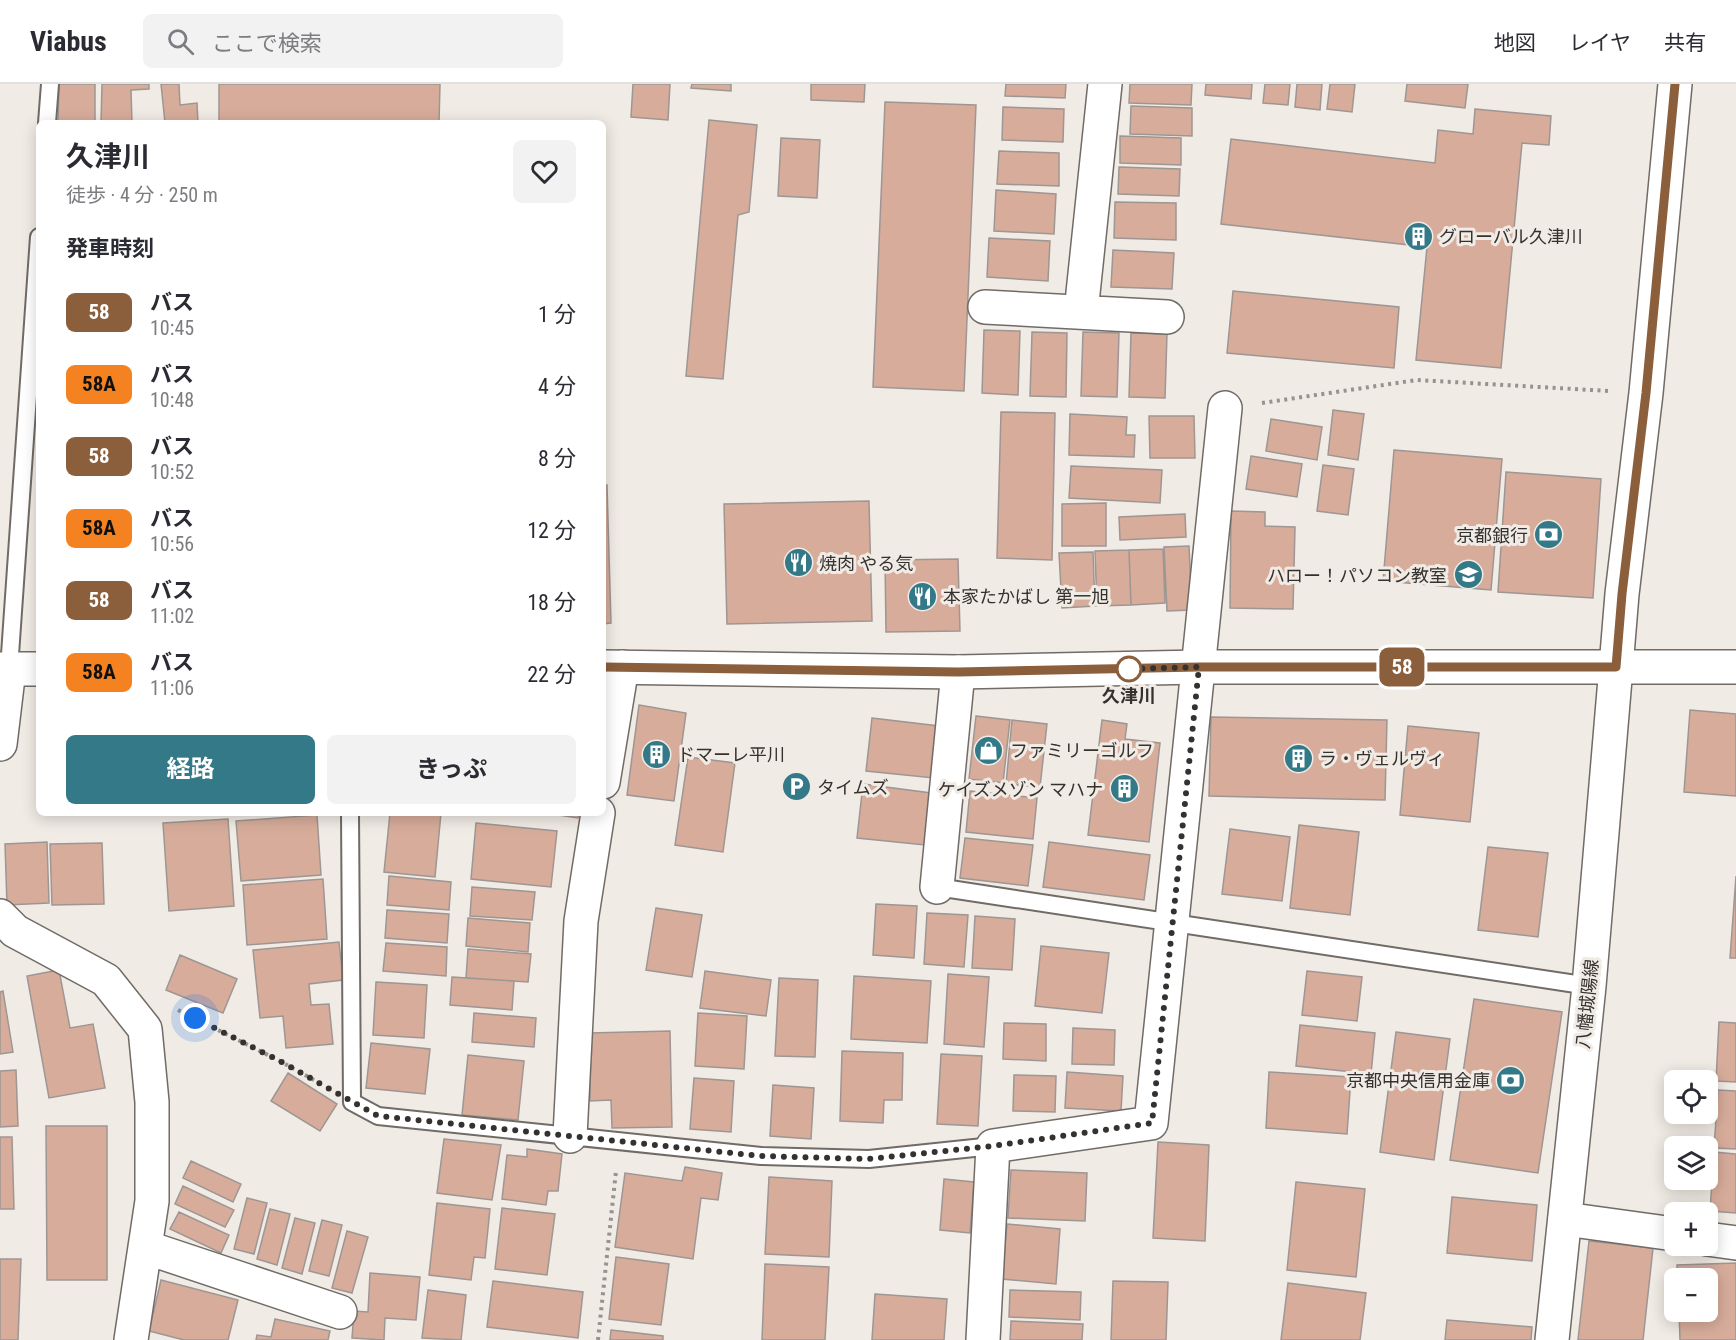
<!DOCTYPE html>
<html lang="ja">
<meta charset="utf-8">
<style>
:root{--surface:#fff;--page:#f2f2f3;--text:#2b2b33;--muted:#7c7c81;--line:#e1e1e2;--accent:#347987}
body{margin:0;font-family:"Roboto Condensed","Noto Sans JP",sans-serif;background:var(--page);color:var(--text);height:100vh;display:flex;flex-direction:column;font-size:22px;white-space:nowrap}
*{box-sizing:border-box;margin:0}
p{font-size:20px;color:var(--muted)}
.icon{flex:none;width:33px;height:33px;fill:none;stroke:currentColor;stroke-width:2;stroke-linecap:round;stroke-linejoin:round}
.map{position:relative;flex:1;overflow:hidden}
.panel{position:absolute;left:36px;top:36px;width:570px;height:696px;display:flex;flex-direction:column;background:var(--surface);border-radius:9px;box-shadow:0 3px 15px #0003}
.panel>*{flex:none}
.badge{padding:0 12px;border-radius:9px;font-size:21px;line-height:39px}
.buttons{position:absolute;left:1664px;top:986px;display:grid;gap:12px}
.buttons a{display:grid;place-items:center;width:54px;height:54px;border-radius:9px;background:var(--surface);box-shadow:0 3px 15px #0003;font-size:30px}
.you{position:absolute;width:30px;height:30px;margin:-15px;border:4px solid #fff;border-radius:50%;background:#1a73e8;box-shadow:0 0 0 9px #1a73e833}
.map>.badge{position:absolute;translate:-50% -50%;box-shadow:0 0 0 3px #fff}
h2{padding:0 30px;font-size:22px;line-height:54px}
.round{display:grid;place-items:center;flex:none;width:63px;height:63px;border-radius:9px;background:var(--page)}
.summary{display:flex;align-items:center;justify-content:space-between;height:102px;padding:0 30px}
h1{font-size:28px;font-weight:700;line-height:45px}
.cta{display:flex;gap:12px;margin-top:auto;padding:12px 30px}
.cta a{flex:1;height:69px;border-radius:9px;background:var(--accent);color:#fff;font-size:24px;font-weight:700;line-height:69px;text-align:center}
.cta a+a{background:var(--page);color:var(--text)}
ul{padding:0;list-style:none}
li{display:flex;align-items:center;gap:18px;height:72px;padding:0 30px}
li div{flex:1}
li b{display:block;font-size:22px}
li em{font-style:normal}
li .badge{min-width:66px;font-weight:700;text-align:center}
header{display:flex;align-items:center;gap:36px;box-sizing:border-box;height:84px;padding:0 30px;background:var(--surface);border-bottom:2px solid var(--line)}
header strong{font-size:28px}
nav{display:flex;gap:33px;margin-inline-start:auto;font-size:21px}
.search{width:420px;height:54px;background:var(--page);display:flex;align-items:center;gap:15px;box-sizing:border-box;padding:0 21px;border-radius:9px;color:var(--muted);font-size:22px}
.map>svg:first-child{display:block}
.building{fill:#d7ac9b;stroke:#9e9693;stroke-width:1.5}
.lines{fill:none;stroke-linecap:round;stroke-linejoin:round}
.service-casing{stroke:#706b66;stroke-width:20}
.minor-casing{stroke:#706b66;stroke-width:36}
.tertiary-casing{stroke:#706b66;stroke-width:36}
.secondary-casing{stroke:#706b66;stroke-width:36}
.primary-casing{stroke:#706b66;stroke-width:36}
.path{stroke:#97928e;stroke-width:4;stroke-dasharray:3 4.5;stroke-linecap:butt}
.service{stroke:#fff;stroke-width:16}
.minor{stroke:#fff;stroke-width:33}
.tertiary{stroke:#fff;stroke-width:33}
.secondary{stroke:#fff;stroke-width:33}
.primary{stroke:#fff;stroke-width:33}
.line-casing{stroke:#fff;stroke-width:14}
.line{stroke:#8b5e3c;stroke-width:9}
.walk{stroke:#34312f;stroke-width:6;stroke-dasharray:0 10.8}
.stop-dot{fill:#fff;stroke:#8b5e3c;stroke-width:3}
.labels{text-anchor:middle;dominant-baseline:central;stroke-width:6;stroke-linejoin:round;paint-order:stroke}
.poi-label{font-size:18px;fill:#34312f;stroke:#f1ebe5;text-anchor:start}
.stop-label{font-size:18px;font-weight:bold;fill:#34312f;stroke:#f1ebe5}
.street-label{font-size:18px;fill:#34312f;stroke:#f1ebe5}
</style>
<header>
<strong>Viabus</strong>
<div class="search"><svg class="icon" aria-label="search" viewBox="0 0 24 24"><circle cx="10" cy="10" r="6"/><path d="M15 15l6 6"/></svg>ここで検索</div>
<nav><a>地図</a><a>レイヤ</a><a>共有</a></nav>
</header>
<div class="map">
<svg width="1736" height="1256" viewBox="0 0 1736 1256">
<rect width="100%" height="100%" fill="#f1ebe5"/>
<path class="building" d="M 59,0 L 95,0 L 95,39 L 58,39 Z
M 102,0 L 149,0 L 149,5 L 131,6 L 132,39 L 101,39 Z
M 161,0 L 179,0 L 180,21 L 197,19 L 198,39 L 165,39 Z
M 219,0 L 440,0 L 439,39 L 219,39 Z
M 633,0 L 670,0 L 668,36 L 631,33 Z
M 692,0 L 731,0 L 731,7 L 691,4 Z
M 811,0 L 865,0 L 864,18 L 811,16 Z
M 1006,0 L 1066,0 L 1065,14 L 1005,12 Z
M 1130,0 L 1192,0 L 1191,21 L 1129,19 Z
M 1206,0 L 1252,0 L 1251,15 L 1205,11 Z
M 1265,0 L 1290,0 L 1288,21 L 1263,19 Z
M 1297,0 L 1322,0 L 1320,26 L 1295,23 Z
M 1330,0 L 1355,0 L 1352,28 L 1327,25 Z
M 1407,0 L 1468,0 L 1465,24 L 1405,17 Z
M 885,18 L 976,21 L 964,307 L 873,303 Z
M 1131,22 L 1192,24 L 1192,52 L 1130,50 Z
M 1003,23 L 1064,25 L 1063,58 L 1002,56 Z
M 1475,25 L 1551,32 L 1549,61 L 1522,59 L 1501,284 L 1416,276 L 1427,163 L 1221,140 L 1231,55 L 1435,79 L 1438,46 L 1473,50 Z
M 709,36 L 757,41 L 749,128 L 738,131 L 723,295 L 686,292 Z
M 1120,52 L 1181,54 L 1181,81 L 1120,79 Z
M 781,54 L 820,56 L 817,114 L 778,112 Z
M 999,67 L 1059,69 L 1059,102 L 997,100 Z
M 1119,83 L 1180,85 L 1179,112 L 1118,110 Z
M 996,106 L 1056,110 L 1054,150 L 994,147 Z
M 1115,118 L 1176,119 L 1176,156 L 1114,154 Z
M 989,154 L 1050,157 L 1048,197 L 987,193 Z
M 1113,166 L 1174,169 L 1172,205 L 1111,203 Z
M 1233,207 L 1399,223 L 1394,284 L 1227,269 Z
M 984,246 L 1020,247 L 1018,311 L 982,309 Z
M 1032,248 L 1067,249 L 1066,313 L 1030,312 Z
M 1083,248 L 1119,249 L 1117,313 L 1081,312 Z
M 1131,249 L 1167,250 L 1165,314 L 1129,313 Z
M 1333,326 L 1364,330 L 1358,376 L 1328,371 Z
M 1001,328 L 1055,329 L 1052,476 L 997,474 Z
M 1070,330 L 1127,333 L 1126,351 L 1135,351 L 1134,373 L 1069,371 Z
M 1149,332 L 1194,332 L 1195,374 L 1150,374 Z
M 1271,335 L 1322,343 L 1317,376 L 1266,367 Z
M 1394,366 L 1502,375 L 1491,506 L 1383,497 Z
M 1251,372 L 1302,380 L 1297,413 L 1246,405 Z
M 1323,381 L 1354,385 L 1348,431 L 1317,427 Z
M 1071,382 L 1162,386 L 1160,419 L 1069,414 Z
M 1506,388 L 1601,395 L 1593,514 L 1498,508 Z
M 603,401 L 607,401 L 611,539 L 603,540 Z
M 869,417 L 872,537 L 727,540 L 724,420 Z
M 1106,419 L 1106,462 L 1062,462 L 1062,420 Z
M 1231,427 L 1265,428 L 1265,442 L 1295,443 L 1293,525 L 1230,524 Z
M 1185,430 L 1186,453 L 1120,456 L 1119,433 Z
M 1189,462 L 1192,526 L 1167,527 L 1164,463 Z
M 1163,465 L 1165,519 L 1131,521 L 1129,466 Z
M 1129,466 L 1131,521 L 1097,522 L 1095,467 Z
M 1093,468 L 1095,522 L 1062,524 L 1059,469 Z
M 958,475 L 960,547 L 886,548 L 885,476 Z
M 639,621 L 686,629 L 674,717 L 627,711 Z
M 1690,626 L 1736,630 L 1736,712 L 1684,708 Z
M 976,632 L 1010,636 L 1003,699 L 969,695 Z
M 1211,633 L 1387,636 L 1385,716 L 1209,712 Z
M 872,634 L 939,642 L 934,694 L 866,687 Z
M 1012,636 L 1047,640 L 1040,703 L 1006,700 Z
M 1102,636 L 1127,640 L 1125,655 L 1160,659 L 1149,758 L 1088,751 Z
M 1408,642 L 1479,649 L 1470,738 L 1400,731 Z
M 688,673 L 735,679 L 723,768 L 675,761 Z
M 863,700 L 931,709 L 925,761 L 857,754 Z
M 970,707 L 1037,714 L 1033,755 L 966,748 Z
M 390,729 L 441,729 L 435,793 L 384,788 Z
M 545,729 L 579,729 L 578,734 Z
M 317,731 L 321,791 L 241,797 L 236,737 Z
M 228,735 L 234,822 L 169,827 L 163,739 Z
M 476,739 L 557,747 L 551,803 L 471,795 Z
M 1299,741 L 1359,748 L 1350,831 L 1290,824 Z
M 1230,745 L 1290,753 L 1282,817 L 1222,810 Z
M 965,754 L 1033,761 L 1028,802 L 960,794 Z
M 47,758 L 49,819 L 7,821 L 5,760 Z
M 1049,758 L 1150,771 L 1144,816 L 1043,803 Z
M 102,759 L 104,820 L 52,821 L 50,760 Z
M 1488,763 L 1548,769 L 1538,853 L 1478,846 Z
M 389,792 L 451,798 L 449,826 L 387,821 Z
M 1736,792 L 1736,874 L 1730,874 Z
M 323,795 L 327,855 L 247,861 L 243,801 Z
M 472,803 L 535,808 L 532,836 L 470,832 Z
M 876,820 L 917,822 L 914,874 L 873,871 Z
M 656,824 L 702,831 L 692,893 L 646,886 Z
M 387,826 L 449,830 L 447,859 L 385,854 Z
M 927,829 L 968,831 L 964,883 L 924,880 Z
M 975,832 L 1015,835 L 1012,886 L 972,884 Z
M 468,834 L 530,839 L 528,868 L 466,862 Z
M 339,858 L 343,896 L 309,900 L 311,921 L 329,920 L 333,960 L 286,964 L 283,932 L 260,934 L 253,866 Z
M 386,859 L 447,863 L 446,892 L 383,887 Z
M 1041,862 L 1109,869 L 1102,929 L 1035,922 Z
M 468,865 L 531,870 L 528,898 L 466,894 Z
M 180,871 L 237,895 L 223,929 L 166,906 Z
M 59,886 L 70,944 L 93,940 L 105,1004 L 49,1014 L 27,892 Z
M 705,887 L 771,896 L 766,932 L 700,924 Z
M 1307,887 L 1362,893 L 1357,937 L 1302,931 Z
M 948,890 L 989,893 L 984,963 L 944,960 Z
M 854,892 L 931,897 L 927,959 L 851,955 Z
M 452,893 L 514,897 L 512,926 L 450,921 Z
M 779,894 L 818,896 L 815,973 L 775,972 Z
M 376,898 L 427,901 L 424,954 L 373,951 Z
M 3,907 L 13,968 L 0,970 L 0,908 Z
M 1474,915 L 1562,928 L 1538,1089 L 1450,1076 Z
M 474,929 L 536,934 L 534,963 L 472,958 Z
M 698,929 L 747,932 L 744,985 L 695,982 Z
M 1719,938 L 1736,939 L 1736,998 L 1716,997 Z
M 1004,939 L 1046,940 L 1046,977 L 1003,975 Z
M 1300,941 L 1375,949 L 1371,990 L 1296,982 Z
M 1073,944 L 1115,946 L 1114,981 L 1072,980 Z
M 670,947 L 672,1043 L 612,1044 L 611,1016 L 590,1017 L 589,949 Z
M 1396,948 L 1450,955 L 1434,1076 L 1380,1068 Z
M 371,959 L 430,965 L 425,1010 L 366,1004 Z
M 842,967 L 903,969 L 902,1016 L 884,1016 L 883,1039 L 840,1037 Z
M 941,970 L 982,972 L 978,1042 L 937,1040 Z
M 468,971 L 524,977 L 518,1036 L 462,1031 Z
M 16,986 L 18,1042 L 0,1043 L 0,987 Z
M 1067,988 L 1123,992 L 1121,1027 L 1065,1024 Z
M 1269,988 L 1351,993 L 1347,1050 L 1266,1044 Z
M 288,989 L 337,1020 L 320,1047 L 271,1017 Z
M 1014,991 L 1056,992 L 1055,1028 L 1013,1027 Z
M 694,994 L 734,997 L 731,1048 L 690,1045 Z
M 773,1001 L 814,1004 L 811,1055 L 770,1052 Z
M 1718,1006 L 1736,1007 L 1736,1065 L 1714,1064 Z
M 46,1042 L 107,1042 L 107,1196 L 47,1196 Z
M 0,1053 L 12,1053 L 14,1125 L 0,1125 Z
M 444,1055 L 501,1061 L 492,1116 L 437,1109 Z
M 1158,1058 L 1209,1061 L 1205,1157 L 1153,1154 Z
M 527,1065 L 562,1070 L 558,1107 L 548,1107 L 546,1121 L 502,1115 L 507,1071 L 527,1073 Z
M 1714,1068 L 1736,1070 L 1736,1129 L 1710,1127 Z
M 191,1077 L 241,1100 L 233,1118 L 183,1094 Z
M 685,1083 L 722,1089 L 718,1116 L 701,1114 L 693,1175 L 615,1163 L 625,1089 L 682,1097 Z
M 1011,1086 L 1087,1089 L 1085,1137 L 1008,1134 Z
M 769,1093 L 832,1097 L 829,1173 L 765,1170 Z
M 944,1095 L 974,1098 L 970,1149 L 940,1146 Z
M 1296,1098 L 1365,1105 L 1356,1193 L 1287,1186 Z
M 183,1102 L 234,1126 L 225,1143 L 175,1120 Z
M 1452,1113 L 1537,1121 L 1532,1177 L 1447,1169 Z
M 247,1114 L 267,1119 L 254,1170 L 234,1165 Z
M 437,1119 L 490,1125 L 485,1174 L 474,1173 L 471,1196 L 429,1191 Z
M 502,1124 L 555,1130 L 547,1191 L 495,1185 Z
M 270,1125 L 290,1130 L 277,1181 L 257,1175 Z
M 179,1128 L 229,1151 L 221,1169 L 170,1145 Z
M 295,1134 L 315,1139 L 302,1190 L 282,1184 Z
M 322,1136 L 342,1141 L 329,1192 L 309,1187 Z
M 1007,1140 L 1060,1145 L 1056,1200 L 1002,1195 Z
M 347,1147 L 368,1153 L 352,1209 L 332,1204 Z
M 1589,1157 L 1653,1164 L 1643,1256 L 1578,1256 Z
M 616,1173 L 669,1180 L 661,1241 L 609,1235 Z
M 0,1175 L 21,1175 L 18,1256 L 0,1256 Z
M 1736,1179 L 1736,1256 L 1680,1256 L 1679,1227 L 1707,1227 L 1707,1194 L 1677,1194 L 1677,1181 Z
M 765,1180 L 829,1183 L 825,1256 L 762,1256 Z
M 370,1189 L 420,1193 L 416,1236 L 385,1234 L 384,1256 L 352,1254 L 354,1227 L 368,1228 Z
M 161,1196 L 238,1216 L 228,1256 L 184,1256 L 149,1247 Z
M 493,1197 L 583,1208 L 578,1254 L 487,1243 Z
M 1113,1197 L 1168,1198 L 1166,1256 L 1111,1256 Z
M 1288,1199 L 1366,1209 L 1360,1256 L 1281,1256 Z
M 428,1206 L 466,1211 L 461,1256 L 422,1254 Z
M 1010,1206 L 1081,1208 L 1080,1236 L 1009,1233 Z
M 875,1210 L 947,1215 L 944,1256 L 872,1256 Z
M 275,1235 L 330,1247 L 328,1256 L 256,1256 L 257,1251 L 271,1253 Z
M 1447,1236 L 1532,1243 L 1531,1256 L 1445,1256 Z
M 1011,1237 L 1083,1240 L 1082,1256 L 1010,1256 Z
M 611,1246 L 663,1252 L 663,1256 L 610,1256 Z"/>
<g class="lines">
<defs>
<path id="service" d="M 47,39 L 50,0
M 9,585 L 39,153
M 350,729 L 352,1018 L 378,1032 L 761,1072 L 869,1075 L 993,1062
M 937,803 L 1589,902"/>
<path id="minor" d="M 985,223 L 1167,233
M 1081,228 L 1105,0
M 0,660 L 9,585
M 603,698 L 622,583
M 937,803 L 958,588
M 0,832 L 15,847 L 106,896 L 145,945 L 152,1018 L 152,1117 L 131,1256
M 570,1052 L 581,837 L 598,729
M 1565,1135 L 1674,1150
M 1707,1155 L 1736,1159
M 145,1163 L 340,1228
M 983,1256 L 993,1062 L 1151,1039 L 1225,324"/>
<path id="tertiary" d="M 1616,583 L 1622,510 L 1646,309 L 1675,0"/>
<path id="secondary" d="M 1552,1256 L 1589,902 L 1616,583"/>
<path id="primary" d="M 603,583 L 958,588 L 1199,583 L 1736,583
M 0,585 L 39,585"/>
</defs>
<use href="#service" class="service-casing"/>
<use href="#minor" class="minor-casing"/>
<use href="#tertiary" class="tertiary-casing"/>
<use href="#secondary" class="secondary-casing"/>
<use href="#primary" class="primary-casing"/>
<path class="path" d="M 1262,319 L 1417,296 L 1609,307
M 178,926 L 278,976 L 323,1001
M 598,1256 L 616,1087"/>
<use href="#service" class="service"/>
<use href="#minor" class="minor"/>
<use href="#tertiary" class="tertiary"/>
<use href="#secondary" class="secondary"/>
<use href="#primary" class="primary"/>
</g>
<g class="lines">
<defs>
<path id="line" d="M 603,583 L 958,588 L 1199,583 L 1616,583 L 1622,510 L 1646,309 L 1675,0"/>
</defs>
<use href="#line" class="line-casing"/>
<use href="#line" class="line"/>
<path class="walk" d="M 195,934 L 278,976 L 378,1032 L 761,1072 L 869,1075 L 993,1062 L 1152,1039 L 1199,583 L 1129,585"/>
</g>
<defs>
<symbol id="building-disc" viewBox="-11 -11 22 22"><circle r="9.5" fill="#347987" stroke="#f1ebe5"/><path d="M-4-6H4V6H1V3H-1V6H-4ZM-2.5-4.3h1.7v1.8h-1.7ZM.8-4.3h1.7v1.8H.8ZM-2.5-1h1.7V.8h-1.7ZM.8-1h1.7V.8H.8Z" fill="#fff"/></symbol>
<symbol id="bank-disc" viewBox="-11 -11 22 22"><circle r="9.5" fill="#347987" stroke="#f1ebe5"/><path d="M-6-4H6V4H-6ZM0-2.3a2.3 2.3 0 1 0 0 4.6a2.3 2.3 0 1 0 0-4.6Z" fill="#fff"/></symbol>
<symbol id="restaurant-disc" viewBox="-11 -11 22 22"><circle r="9.5" fill="#347987" stroke="#f1ebe5"/><path d="M-5-6h1v4h1v-4h1v4h1v-4h1v5L-1.5 .5V6h-2V.5L-5-1ZM5-6V6H3V1.5H1.5Q1.5-4 5-6Z" fill="#fff"/></symbol>
<symbol id="school-disc" viewBox="-11 -11 22 22"><circle r="9.5" fill="#347987" stroke="#f1ebe5"/><path d="M0-5L7-2L0 1L-7-2ZM-4 1L0 2.5L4 1V4Q0 6-4 4Z" fill="#fff"/></symbol>
<symbol id="shop-disc" viewBox="-11 -11 22 22"><circle r="9.5" fill="#347987" stroke="#f1ebe5"/><path d="M-5-2.5h2.3a2.7 3.5 0 0 1 5.4 0H5L5.5 6h-11ZM-1.5-2.5h3a1.5 2.3 0 0 0-3 0Z" fill="#fff"/></symbol>
<symbol id="parking-disc" viewBox="-11 -11 22 22"><circle r="9.5" fill="#347987" stroke="#f1ebe5"/><path d="M-3.5-5.5H1a3.5 3.5 0 0 1 0 7H-1V5.5H-3.5ZM-1-3.4V-.6H.8a1.4 1.4 0 0 0 0-2.8Z" fill="#fff"/></symbol>
</defs>
<g fill-rule="evenodd">
<use href="#building-disc" x="1402" y="136" width="33" height="33"/>
<use href="#bank-disc" x="1532" y="434" width="33" height="33"/>
<use href="#restaurant-disc" x="782" y="462" width="33" height="33"/>
<use href="#school-disc" x="1452" y="474" width="33" height="33"/>
<use href="#restaurant-disc" x="906" y="496" width="33" height="33"/>
<use href="#shop-disc" x="972" y="650" width="33" height="33"/>
<use href="#building-disc" x="640" y="654" width="33" height="33"/>
<use href="#building-disc" x="1282" y="658" width="33" height="33"/>
<use href="#parking-disc" x="780" y="686" width="33" height="33"/>
<use href="#building-disc" x="1108" y="688" width="33" height="33"/>
<use href="#bank-disc" x="1494" y="980" width="33" height="33"/>
</g>
<circle class="stop-dot" cx="1129" cy="585" r="12"/>
<g class="labels">
<g class="poi-label">
<text x="1439" y="152">グローバル久津川</text>
<text x="1528" y="451" text-anchor="end">京都銀行</text>
<text x="819" y="479">焼肉 やる気</text>
<text x="1447" y="491" text-anchor="end">ハロー！パソコン教室</text>
<text x="943" y="512">本家たかばし 第一旭</text>
<text x="1010" y="666">ファミリーゴルフ</text>
<text x="677" y="670">ドマーレ平川</text>
<text x="1319" y="674">ラ・ヴェルヴィ</text>
<text x="817" y="703">タイムズ</text>
<text x="1103" y="705" text-anchor="end">ケイズメゾン マハナ</text>
<text x="1490" y="996" text-anchor="end">京都中央信用金庫</text>
</g>
<g class="stop-label">
<text x="1129" y="611">久津川</text>
</g>
<g class="street-label">
<text transform="translate(1587 920) rotate(-84)">八幡城陽線</text>
</g>
</g>
</svg>
<div class="buttons">
<a><svg class="icon" aria-label="locate" viewBox="0 0 24 24"><circle cx="12" cy="12" r="6"/><path d="M12 2v4M12 18v4M2 12h4M18 12h4"/></svg></a>
<a><svg class="icon" aria-label="layers" viewBox="0 0 24 24"><path d="M12 4l9 5-9 5-9-5zM3 14l9 5 9-5"/></svg></a>
<a>+</a>
<a>−</a>
</div>
<div class="you" style="left:195px;top:934px"></div>
<b class="badge" style="left:1402px;top:583px;background:#8b5e3c;color:#fff">58</b>
<section class="panel">
<div class="summary"><div><h1>久津川</h1><p>徒歩 · 4 分 · 250 m</p></div><a class="round"><svg class="icon" aria-label="heart" viewBox="0 0 24 24"><path d="M12 20l-8-8c-3-5 5-10 8-4 3-6 11-1 8 4z"/></svg></a></div>
<h2>発車時刻</h2>
<ul>
<li><span class="badge" style="background:#8b5e3c;color:#fff">58</span><div><b>バス</b><p>10:45</p></div><em>1 分</em></li>
<li><span class="badge" style="background:#f58220;color:#111">58A</span><div><b>バス</b><p>10:48</p></div><em>4 分</em></li>
<li><span class="badge" style="background:#8b5e3c;color:#fff">58</span><div><b>バス</b><p>10:52</p></div><em>8 分</em></li>
<li><span class="badge" style="background:#f58220;color:#111">58A</span><div><b>バス</b><p>10:56</p></div><em>12 分</em></li>
<li><span class="badge" style="background:#8b5e3c;color:#fff">58</span><div><b>バス</b><p>11:02</p></div><em>18 分</em></li>
<li><span class="badge" style="background:#f58220;color:#111">58A</span><div><b>バス</b><p>11:06</p></div><em>22 分</em></li>
</ul>
<div class="cta"><a>経路</a><a>きっぷ</a></div>
</section>
</div>
